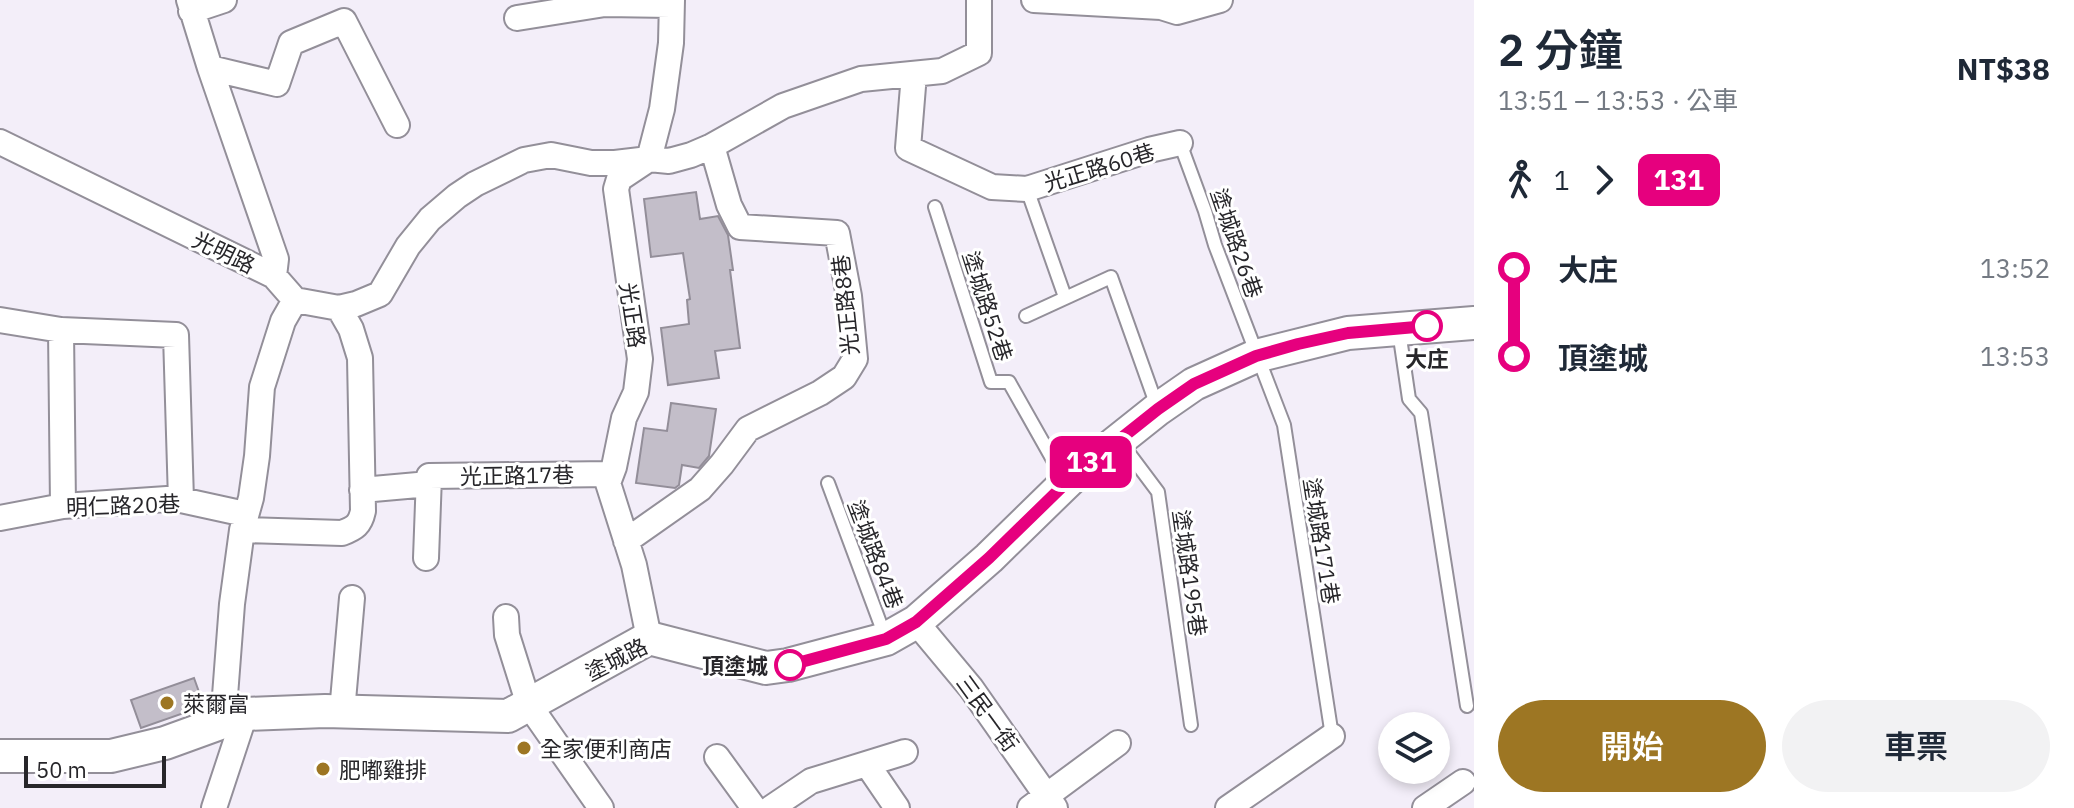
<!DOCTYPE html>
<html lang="zh-TW">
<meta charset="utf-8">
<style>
:root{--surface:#fff;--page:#f2f2f3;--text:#1f2937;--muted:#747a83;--accent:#9d7623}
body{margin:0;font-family:"IBM Plex Sans","Noto Sans TC",sans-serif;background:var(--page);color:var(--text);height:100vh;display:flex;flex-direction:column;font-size:30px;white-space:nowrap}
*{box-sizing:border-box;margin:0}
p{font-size:26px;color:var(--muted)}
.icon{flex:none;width:44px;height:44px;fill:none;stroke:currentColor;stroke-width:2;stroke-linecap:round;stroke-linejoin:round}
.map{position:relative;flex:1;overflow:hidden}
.sheet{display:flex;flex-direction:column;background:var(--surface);width:600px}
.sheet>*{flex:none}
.badge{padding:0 16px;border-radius:12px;font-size:28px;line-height:52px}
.fabs{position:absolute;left:1378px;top:712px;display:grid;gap:16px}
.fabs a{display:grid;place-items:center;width:72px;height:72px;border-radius:50%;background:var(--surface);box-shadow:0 4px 12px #0003;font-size:40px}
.scale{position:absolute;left:24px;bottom:20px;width:142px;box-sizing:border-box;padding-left:8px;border:4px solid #27262a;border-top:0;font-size:22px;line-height:28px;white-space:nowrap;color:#27262a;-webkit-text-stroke:6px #fff;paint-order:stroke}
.map>.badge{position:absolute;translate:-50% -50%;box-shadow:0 0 0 4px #fff}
.legs{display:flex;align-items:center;gap:12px;height:88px;padding:0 24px;font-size:26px}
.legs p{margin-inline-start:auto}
.summary{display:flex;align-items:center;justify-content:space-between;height:136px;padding:0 24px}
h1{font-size:44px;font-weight:600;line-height:60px}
.cta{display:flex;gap:16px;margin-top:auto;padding:16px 24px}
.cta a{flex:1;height:92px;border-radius:48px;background:var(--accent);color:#fff;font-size:32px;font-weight:600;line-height:92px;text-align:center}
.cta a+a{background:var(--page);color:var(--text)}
ul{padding:0 24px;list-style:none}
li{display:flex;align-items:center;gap:28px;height:88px;font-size:30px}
li i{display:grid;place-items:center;width:12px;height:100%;margin:0 10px;background:currentColor}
li i::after{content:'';width:20px;height:20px;margin:-10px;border:6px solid;border-radius:50%;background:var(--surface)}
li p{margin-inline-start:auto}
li:first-child i{background:linear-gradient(#0000 50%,currentColor 0)}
li:last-child i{background:linear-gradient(currentColor 50%,#0000 0)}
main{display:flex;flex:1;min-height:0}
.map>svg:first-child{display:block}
.building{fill:#c3bec9;stroke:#938e99;stroke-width:2}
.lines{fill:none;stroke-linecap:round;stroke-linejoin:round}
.lane-casing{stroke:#938f99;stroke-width:16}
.street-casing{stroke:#938f99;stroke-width:28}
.secondary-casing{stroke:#938f99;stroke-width:36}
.lane{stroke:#fff;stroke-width:12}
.street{stroke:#fff;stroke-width:24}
.secondary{stroke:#fff;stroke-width:32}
.line-1-casing{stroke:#fff;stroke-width:18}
.line-1{stroke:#e6007e;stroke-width:12}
.stop-1-dot{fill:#fff;stroke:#e6007e;stroke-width:4}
.poi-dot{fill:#9d7623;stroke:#fff;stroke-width:3}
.labels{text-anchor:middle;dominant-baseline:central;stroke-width:6;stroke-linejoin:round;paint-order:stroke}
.street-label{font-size:22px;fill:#27262a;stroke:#fff}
.stop-label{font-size:22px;font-weight:bold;fill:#27262a;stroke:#fff}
.poi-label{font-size:22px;fill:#27262a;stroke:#fff;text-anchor:start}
</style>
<main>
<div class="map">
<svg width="1474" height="808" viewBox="0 0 1474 808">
<rect width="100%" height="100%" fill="#f3eef9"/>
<path class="building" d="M 696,192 L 700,219 L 718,216 L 728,235 L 733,270 L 730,270 L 740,348 L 715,351 L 719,378 L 668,385 L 661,328 L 689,324 L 687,300 L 690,299 L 683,253 L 651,257 L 644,199 Z
M 671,403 L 716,409 L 709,456 L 699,468 L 682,465 L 679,485 L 675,488 L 636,483 L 644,428 L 667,431 Z
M 194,678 L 204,706 L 141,728 L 131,700 Z"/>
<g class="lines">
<defs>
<path id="lane" d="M 1180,143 L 1205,211 L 1215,245 L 1284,425 L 1332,736
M 1027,189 L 1065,297
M 935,207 L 991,382 L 1009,382 L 1057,467 L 1070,479
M 1026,316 L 1111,277 L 1158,409
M 1399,331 L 1409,399 L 1421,413 L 1467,706
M 1119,440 L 1158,492 L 1191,725
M 828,483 L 886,639"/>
<path id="street" d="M 189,0 L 210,68 L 276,259 L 274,276
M 1034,0 L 1161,7 L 1177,12 L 1220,0
M 191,11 L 224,0
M 517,18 L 605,4 L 671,5
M 210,68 L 277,84 L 291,43 L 344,21 L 397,125
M 914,74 L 908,148 L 992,187 L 1027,189 L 1149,150 L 1180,143
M 0,142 L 274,276 L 295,300 L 339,308 L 356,304 L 380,294 L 408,246 L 430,219 L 457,196 L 475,184 L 524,160 L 551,155 L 591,163 L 615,163 L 649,159 L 669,161 L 691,155 L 712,146 L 783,106 L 861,79 L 942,71 L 979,53 L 979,0
M 0,320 L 61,330 L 176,335 L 181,500
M 61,330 L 63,506
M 362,490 L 429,484
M 0,518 L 63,506 L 167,499 L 181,500 L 245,514
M 242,530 L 342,533 C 355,528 360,525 363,511 L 360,358 L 351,329 L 339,308
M 626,541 L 700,489 L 722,464 L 748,429 L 820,393 L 844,377 L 855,359 L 849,296 L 837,233 L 740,227 L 729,205 L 712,146
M 426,558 L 429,476 L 611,474
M 506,617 L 507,635 L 529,705 L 601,808
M 916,622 L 971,688 L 1055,808
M 649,638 L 634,565 L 608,483 L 614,467 L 624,418 L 636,392 L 640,359 L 616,189 L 619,179 L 649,159 L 662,109 L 671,43 L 672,0
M 342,712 L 352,598
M 223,722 L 232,604 L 242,530 L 251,498 L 257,456 L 262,387 L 283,321 L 295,300
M 717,757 L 754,808
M 867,764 L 897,808
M 214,808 L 245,714
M 771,808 L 811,781 L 905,752
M 1030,808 L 1118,743
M 1228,808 L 1332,736
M 1425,808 L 1463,782"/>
<path id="secondary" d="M 0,756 L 111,756 L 165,743 L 245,714 L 325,711 L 508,716 L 649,638 L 766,668 L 788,665 L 886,639 L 916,622 L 989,558 L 1070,479 L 1158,409 L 1194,384 L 1256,356 L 1348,333 L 1474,323"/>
</defs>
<use href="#lane" class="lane-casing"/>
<use href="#street" class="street-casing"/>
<use href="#secondary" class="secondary-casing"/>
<use href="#lane" class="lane"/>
<use href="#street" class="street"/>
<use href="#secondary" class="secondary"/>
</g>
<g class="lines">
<defs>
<path id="line-1" d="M 790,665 L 886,639 L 916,622 L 989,558 L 1070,479 L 1158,409 L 1194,384 L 1256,356 L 1298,344 L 1348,333 L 1427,326"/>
</defs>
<use href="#line-1" class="line-1-casing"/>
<use href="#line-1" class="line-1"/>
</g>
<g class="stop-1-dot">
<circle cx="1427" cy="326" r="14"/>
<circle cx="790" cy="665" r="14"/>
</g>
<g class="poi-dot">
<circle cx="167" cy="703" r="8"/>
<circle cx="524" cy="748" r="8"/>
<circle cx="323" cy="769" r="8"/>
</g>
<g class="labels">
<g class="street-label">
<text transform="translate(1099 167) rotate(-17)">光正路60巷</text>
<text transform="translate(1237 243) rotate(71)">塗城路26巷</text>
<text transform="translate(224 252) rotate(26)">光明路</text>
<text transform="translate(845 305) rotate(-96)">光正路8巷</text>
<text transform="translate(988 306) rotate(72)">塗城路52巷</text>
<text transform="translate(633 315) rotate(81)">光正路</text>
<text transform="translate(517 475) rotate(-1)">光正路17巷</text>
<text transform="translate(123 505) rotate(-2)">明仁路20巷</text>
<text transform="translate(1322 541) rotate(81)">塗城路171巷</text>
<text transform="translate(876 554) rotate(69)">塗城路84巷</text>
<text transform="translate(1190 573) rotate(82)">塗城路195巷</text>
<text transform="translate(616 659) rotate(-27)">塗城路</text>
<text transform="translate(988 713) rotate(54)">三民一街</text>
</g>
<g class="stop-label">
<text x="1427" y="358">大庄</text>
<text x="768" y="665" text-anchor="end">頂塗城</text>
</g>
<g class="poi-label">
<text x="183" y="703">萊爾富</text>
<text x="540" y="748">全家便利商店</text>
<text x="339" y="769">肥嘟雞排</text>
</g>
</g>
</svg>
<div class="fabs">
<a><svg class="icon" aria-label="layers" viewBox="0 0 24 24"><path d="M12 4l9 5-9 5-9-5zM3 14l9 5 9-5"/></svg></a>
</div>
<div class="scale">50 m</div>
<b class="badge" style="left:1091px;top:462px;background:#e6007e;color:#fff">131</b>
</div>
<section class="sheet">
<div class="summary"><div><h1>2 分鐘</h1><p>13:51 – 13:53 · 公車</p></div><b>NT$38</b></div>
<div class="legs"><svg class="icon" aria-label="walk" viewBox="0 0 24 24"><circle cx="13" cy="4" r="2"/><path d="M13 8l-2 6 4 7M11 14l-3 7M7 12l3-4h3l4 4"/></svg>1<svg class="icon" aria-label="forward" viewBox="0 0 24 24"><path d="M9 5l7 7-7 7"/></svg><b class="badge" style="background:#e6007e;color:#fff">131</b></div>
<ul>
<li><i style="color:#e6007e"></i><b>大庄</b><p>13:52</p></li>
<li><i style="color:#e6007e"></i><b>頂塗城</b><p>13:53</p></li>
</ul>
<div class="cta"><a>開始</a><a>車票</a></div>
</section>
</main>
